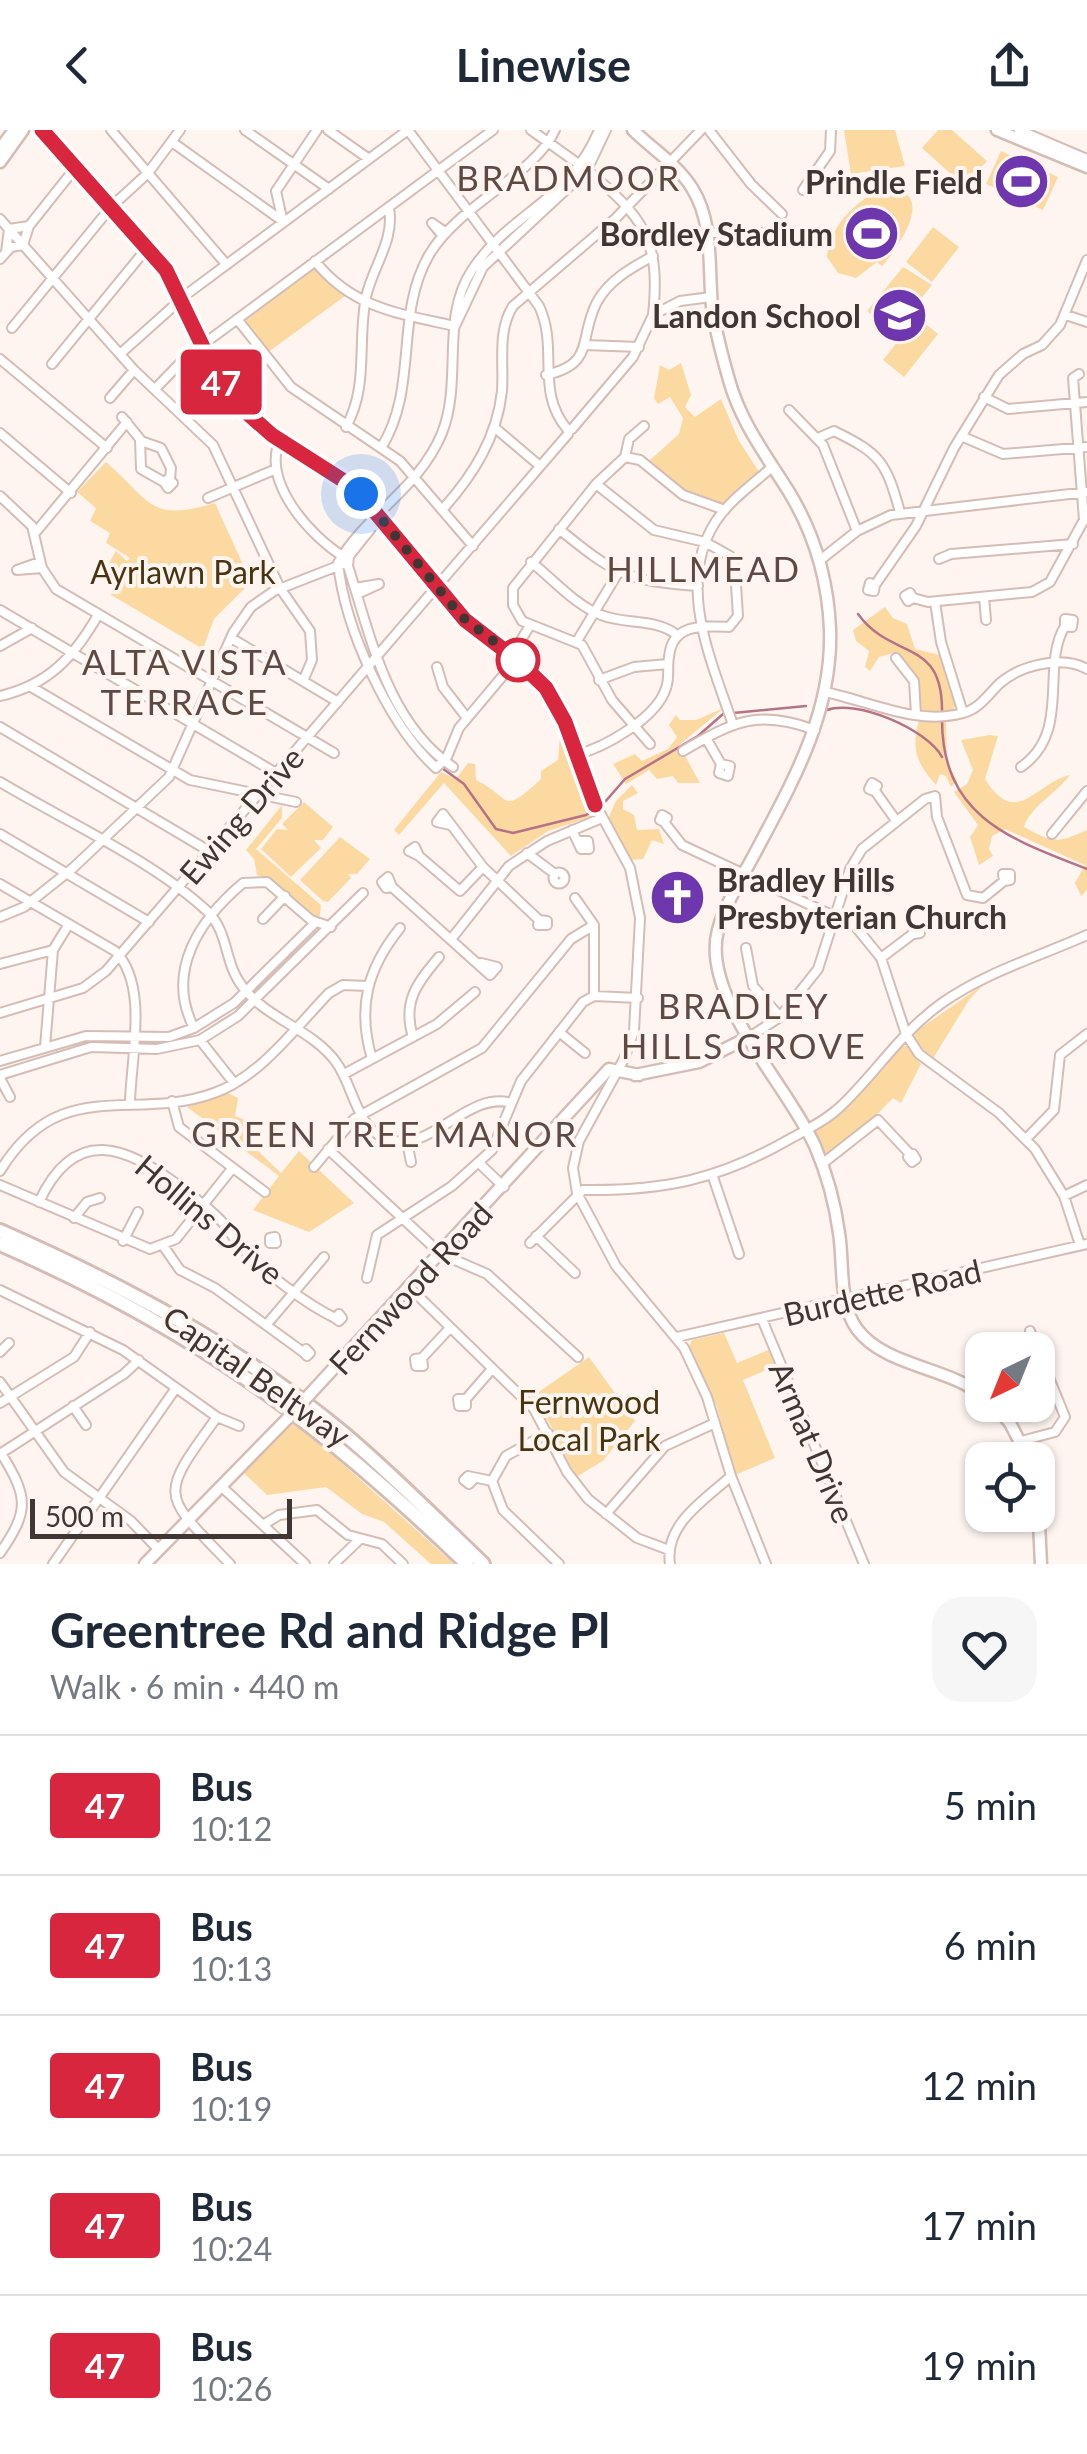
<!DOCTYPE html>
<meta charset="utf-8">
<style>
:root{--surface:#fff;--page:#f6f6f7;--text:#1f2937;--muted:#747a83;--line:#e0e1e3}
body{margin:0;font-family:Lato,sans-serif;background:var(--page);color:var(--text);height:100vh;display:flex;flex-direction:column;font-size:38px;white-space:nowrap}
*{box-sizing:border-box;margin:0}
p{font-size:32px;color:var(--muted)}
.icon{flex:none;width:55px;height:55px;fill:none;stroke:currentColor;stroke-width:2;stroke-linecap:round;stroke-linejoin:round}
.map{position:relative;height:1434px;overflow:hidden}
.side{display:flex;flex-direction:column;background:var(--surface);flex:1}
.side>*{flex:none}
.badge{padding:0 20px;border-radius:8px;font-size:35px;line-height:65px}
.needle{width:65px;rotate:223deg}
.buttons{position:absolute;left:965px;top:1202px;display:grid;gap:20px}
.buttons a{display:grid;place-items:center;width:90px;height:90px;border-radius:20px;background:var(--surface);box-shadow:0 2px 8px #0004;font-size:50px}
.scale{position:absolute;left:30px;bottom:25px;width:262px;box-sizing:border-box;padding-left:10px;border:5px solid #403734;border-top:0;font-size:28px;line-height:35px;white-space:nowrap;color:#403734;-webkit-text-stroke:8px #fef5f1;paint-order:stroke}
.you{position:absolute;width:50px;height:50px;margin:-25px;border:8px solid #fff;border-radius:50%;background:#1a73e8;box-shadow:0 0 0 15px #1a73e833}
.map>.badge{position:absolute;translate:-50% -50%;box-shadow:0 0 0 5px #fff}
.round{display:grid;place-items:center;flex:none;width:105px;height:105px;border-radius:30px;background:var(--page)}
.overview{display:flex;align-items:center;justify-content:space-between;height:170px;padding:0 50px}
h1{font-size:48px;font-weight:700;line-height:75px}
ul{padding:0;list-style:none}
li{display:flex;align-items:center;gap:30px;height:140px;padding:0 50px;border-top:2px solid var(--line)}
li div{flex:1}
li b{display:block;font-size:38px}
li em{font-style:normal}
li .badge{min-width:110px;font-weight:700;text-align:center}
header{display:flex;justify-content:space-between;align-items:center;height:130px;padding:0 50px;background:var(--surface);font-size:45px;font-weight:700}
.map>svg:first-child{display:block}
.green{fill:#fcd9a1}
.lines{fill:none;stroke-linecap:round;stroke-linejoin:round}
.stream{stroke:#b67387;stroke-width:2.5}
.minor-casing{stroke:#d5bdb6;stroke-width:12}
.major-casing{stroke:#d5bdb6;stroke-width:15}
.highway-casing{stroke:#d5bdb6;stroke-width:18}
.minor{stroke:#fff;stroke-width:8}
.major{stroke:#fff;stroke-width:10}
.highway{stroke:#fff;stroke-width:12}
.major-bridge-casing{stroke:#d5bdb6;stroke-width:15;stroke-linecap:butt}
.major-bridge{stroke:#fff;stroke-width:10}
.line-casing{stroke:#fff;stroke-width:22}
.line{stroke:#d7263d;stroke-width:15}
.walk{stroke:#403734;stroke-width:10;stroke-dasharray:0 18}
.stop-dot{fill:#fff;stroke:#d7263d;stroke-width:5}
.labels{text-anchor:middle;dominant-baseline:central;stroke-width:8;stroke-linejoin:round;paint-order:stroke}
.poi-label{font-size:32px;font-weight:bold;fill:#403734;stroke:#fef5f1;text-anchor:end}
.park-label{font-size:32px;fill:#493410;stroke:#fef5f1}
.street-label{font-size:32px;fill:#403734;stroke:#fef5f1}
.neighbourhood-label{font-size:35px;letter-spacing:2.5px;fill:#5e4a43;stroke:#fef5f1}
</style>
<header><svg class="icon" aria-label="back" viewBox="0 0 24 24"><path d="M15 5l-7 7 7 7"/></svg>Linewise<svg class="icon" aria-label="share" viewBox="0 0 24 24"><path d="M12 15V3M7 8l5-5 5 5M5 13v7h14v-7"/></svg></header>
<div class="map">
<svg width="1087" height="1434" viewBox="0 0 1087 1434">
<rect width="100%" height="100%" fill="#fef5f1"/>
<path class="green" d="M 844,0 L 895,0 L 905,36 L 851,44 Z
M 938,0 L 952,0 L 987,31 L 964,56 L 922,18 Z
M 1001,21 L 1058,47 L 1043,80 L 986,54 Z
M 881,59 C 943,55 897,120 882,136 L 877,132 L 856,148 L 838,143 L 827,127 C 829,97 855,72 881,59 Z
M 933,97 L 959,117 L 932,152 L 906,132 Z
M 903,137 L 932,155 L 893,203 L 867,181 Z
M 313,138 L 345,166 L 267,223 L 244,191 Z
M 917,187 L 938,204 L 904,247 L 883,230 Z
M 681,233 L 691,265 L 685,277 L 695,287 L 721,269 L 739,311 L 760,343 L 725,374 L 687,364 L 649,331 L 679,304 L 683,288 L 670,267 L 658,274 L 654,268 L 660,235 L 669,240 Z
M 106,332 C 151,371 149,393 215,373 L 251,452 L 214,489 L 203,519 L 111,465 L 121,446 L 106,438 L 116,421 L 127,431 L 130,428 L 106,413 L 110,403 L 90,391 L 96,378 L 77,362 Z
M 885,477 L 893,488 L 907,494 L 915,519 L 940,525 L 956,574 L 952,581 L 920,581 L 916,544 L 897,522 L 879,527 L 870,541 L 865,537 L 869,521 L 856,511 L 853,500 Z
M 724,578 L 679,615 L 700,653 L 678,653 L 673,646 L 657,649 L 649,640 L 626,654 L 613,634 L 635,624 L 642,631 L 668,619 L 677,607 L 669,595 L 676,585 L 680,590 L 696,590 Z
M 919,590 L 946,590 L 947,632 L 957,651 L 951,657 L 946,646 L 940,644 L 936,655 C 916,632 911,620 919,590 Z
M 990,605 L 998,606 L 985,649 C 1017,700 1036,652 1070,645 C 1057,663 1030,677 1024,697 C 1056,714 1057,713 1087,700 L 1087,760 L 1081,766 L 1075,753 L 1085,735 L 1005,699 L 992,706 L 989,719 L 993,726 L 979,735 L 970,707 L 978,695 L 954,662 L 967,654 L 973,640 L 961,610 Z
M 560,606 L 591,687 L 548,701 L 511,726 L 444,653 L 399,705 L 394,700 L 441,642 L 456,649 L 468,633 L 475,634 L 476,650 C 513,668 500,687 541,649 L 541,641 L 558,630 Z
M 632,655 L 638,663 L 623,671 L 623,679 L 634,685 L 637,700 L 659,699 L 664,714 L 652,710 L 643,729 L 632,730 L 608,689 L 616,671 Z
M 304,672 L 333,697 L 323,710 L 314,710 L 321,718 L 291,747 L 261,719 L 277,699 L 288,700 L 282,694 Z
M 282,675 L 282,688 L 256,719 L 321,775 L 320,786 L 313,787 L 272,749 L 257,745 L 254,729 L 246,720 Z
M 340,707 L 370,729 L 357,744 L 348,744 L 351,748 L 328,772 L 323,771 L 300,750 Z
M 984,854 L 969,870 L 932,930 L 914,908 L 915,902 Z
M 900,916 L 908,916 L 921,934 L 901,973 L 893,968 L 853,1009 L 823,1030 L 814,1003 L 845,978 Z
M 228,963 L 238,968 L 235,986 L 254,993 L 253,1016 L 281,1043 L 299,1021 L 354,1073 L 309,1102 L 253,1080 L 279,1046 L 187,977 Z
M 724,1203 L 737,1233 L 773,1218 L 780,1234 L 743,1250 L 775,1328 L 735,1345 L 717,1277 L 689,1217 L 692,1210 Z
M 589,1227 L 635,1291 L 603,1331 L 576,1347 L 549,1292 L 530,1268 Z
M 294,1290 L 454,1434 L 431,1434 L 384,1392 L 362,1384 L 326,1357 L 267,1365 L 244,1343 Z"/>
<g class="lines">
<path class="stream" d="M 858,484 C 892,531 942,507 942,580
M 827,580 C 856,569 927,599 942,627
M 942,591 C 943,687 1010,709 1087,739
M 442,638 L 464,654 L 496,699 L 513,703 L 586,685 L 604,673 L 625,649 L 698,606 L 723,584 L 806,576"/>
<defs>
<path id="minor" d="M 42,0 L 166,141 L 214,240 L 238,275 L 272,305 L 361,364 L 461,486 L 530,541 L 559,580 L 586,657 L 630,738 L 640,788 L 634,901 L 624,929 L 579,1011 L 573,1038 L 577,1063 L 616,1136 L 684,1218 L 707,1267 L 731,1346 L 766,1434
M 111,0 L 226,134
M 245,0 L 329,59
M 328,0 L 369,29
M 408,0 L 539,176 C 559,218 535,261 567,299
M 531,0 L 580,35
M 709,0 L 751,54 L 782,84
M 1019,0 L 1087,29
M 172,12 L 284,92
M 587,40 C 643,87 661,109 653,185
M 803,60 L 830,21 L 831,0
M 282,88 L 276,61 L 317,0
M 0,89 L 134,240 L 213,315 L 280,458 L 310,501 L 312,530 L 303,551
M 707,103 L 767,103
M 443,106 L 432,93 L 445,102
M 6,122 L 9,99 L 29,96
M 0,129 L 11,117 L 23,115 L 29,96 L 76,37
M 315,131 C 352,178 400,184 455,196
M 1066,185 L 1087,192
M 237,189 L 291,257 L 400,331 L 473,416
M 455,196 L 483,137 L 587,40 L 606,0
M 12,198 L 111,77 L 148,43 L 180,0
M 585,215 L 639,217
M 120,224 L 187,164 L 408,0
M 0,229 L 107,318
M 52,234 L 147,118
M 546,245 C 596,234 578,208 597,172 C 609,150 631,138 653,126
M 155,259 L 186,227 L 493,0
M 984,267 L 1008,279 L 1087,272
M 110,268 L 134,240
M 789,280 L 823,315 L 857,401
M 122,287 L 140,309 L 141,339 L 164,352
M 346,297 C 369,256 357,212 366,167 C 373,136 395,110 389,78
M 494,297 L 540,336
M 572,299 L 633,227 L 653,185 L 680,171 L 711,167
M 0,303 L 71,363
M 961,306 L 1003,324 L 1087,317
M 818,308 L 834,301 C 881,324 886,332 900,382
M 280,310 C 261,352 311,407 344,427
M 141,311 L 161,318 L 171,338 L 170,349
M 381,318 C 419,258 394,186 429,125 C 458,75 535,45 555,0
M 625,327 L 629,309 L 644,296
M 168,349 L 173,353 L 168,358 L 164,352 Z
M 0,366 L 32,396 L 42,438 L 56,459 L 334,623
M 208,368 L 276,339
M 443,379 C 473,345 497,308 502,261 C 504,233 497,201 513,176 L 616,88 L 701,0
M 381,386 L 349,426 L 348,436 C 371,507 387,592 453,637
M 559,399 C 614,444 626,451 698,456
M 35,403 L 127,292
M 939,429 L 951,424 L 1073,414
M 819,431 L 857,401 L 891,385 L 1087,362
M 40,432 L 17,440 L 42,438
M 531,432 C 553,449 575,475 601,485 C 626,495 656,488 677,505
M 870,453 L 875,455 L 874,461 L 868,460 Z
M 875,455 L 916,396 L 954,318 L 999,245 L 1023,224 L 1042,215 L 1060,195 L 1087,130
M 355,458 L 379,454 L 357,464
M 910,463 L 913,468 L 908,471 L 905,466 Z
M 984,467 L 986,490
M 913,468 L 928,472 L 1032,462 L 1050,452 L 1084,390 L 1073,248 L 1079,244
M 935,472 L 941,512 L 963,583
M 0,480 L 276,643
M 1065,489 L 1073,490 L 1072,497 L 1065,496 Z
M 231,508 L 338,572
M 577,511 L 618,443
M 0,516 L 32,498
M 512,525 L 529,497
M 896,528 L 914,551 L 916,584
M 517,529 L 459,598 L 447,627 L 436,638 C 388,594 345,499 338,433 C 367,383 419,359 442,303 C 463,250 440,188 472,140 C 509,83 570,71 599,0
M 437,537 L 443,557 L 467,588
M 599,550 L 634,537 L 668,534
M 33,558 L 190,650 L 296,672
M 825,562 C 869,571 917,596 963,583 C 979,579 988,565 999,554 C 1020,535 1062,525 1087,539
M 0,566 C 48,555 74,527 98,485
M 733,595 C 712,532 675,454 716,391 C 730,370 753,354 772,337
M 0,597 L 209,721
M 706,608 L 721,634 L 719,643 L 728,646 L 730,636 L 721,634
M 650,614 L 612,570 L 582,515 L 522,491 L 513,475 L 513,458 L 596,354 L 625,327 L 640,330 L 683,365 L 725,380
M 683,621 C 734,591 758,579 815,600
M 575,625 C 604,618 657,588 666,558 C 670,547 667,537 669,527 C 672,493 703,496 729,497 L 738,486 L 735,439 L 730,426 L 705,412 L 654,400 L 596,354
M 1021,637 C 1072,602 1040,537 1065,496
M 0,652 C 65,691 152,730 207,781 C 229,802 224,833 242,856 C 266,889 312,899 336,932 C 353,955 356,996 384,1008 C 429,1028 466,960 511,973
M 872,653 L 877,656 L 874,661 L 869,659 Z
M 875,661 L 895,689
M 662,685 L 667,688 L 664,692 L 660,690 Z
M 664,692 L 682,715 L 855,796 L 881,828 L 906,904 L 919,924 L 999,983 L 1035,1019 L 1064,1066 L 1080,1115
M 450,695 L 437,692 L 443,684 L 483,737 L 539,790 L 547,791 L 547,795 L 538,795 L 539,790
M 572,700 L 581,719 L 589,719 L 588,711 L 581,711
M 0,704 L 149,792
M 1052,704 L 1087,661
M 527,723 L 555,744
M 419,726 L 409,721 L 415,717 L 419,726 L 460,761 L 483,737
M553.5 748a5.5 5.5 0 1 1 11 0a5.5 5.5 0 1 1-11 0Z
M 1003,744 L 1010,744 L 1010,750 L 1004,751 Z
M 0,754 L 115,821 C 149,855 131,927 130,972
M 392,757 L 386,758 L 382,752 L 388,747 L 392,757 L 490,845 L 497,837 L 481,833
M 575,768 L 594,795 L 594,866
M 0,787 L 24,777 L 73,738 L 169,647 L 233,503 L 251,477 L 274,461 L 348,432
M 263,789 L 285,766
M 918,798 L 920,803 L 914,804 L 913,799 Z
M 452,808 L 509,736 L 547,711 L 602,688
M 746,818 L 753,856 L 780,887
M 881,828 L 914,803
M 0,834 L 53,820
M 0,883 L 83,858 L 106,841 L 568,304
M 194,898 C 165,842 199,790 243,753 L 267,752 L 311,790 L 331,797
M 559,902 L 585,923
M 751,906 L 780,887 L 818,839 L 850,739 L 862,719 L 925,669 L 935,666 L 937,687 L 967,765 L 983,768 L 1004,751
M 413,907 C 402,872 417,853 439,827
M 200,910 L 234,953
M 45,917 L 53,820 L 69,794
M 372,929 C 357,878 367,839 400,798
M 0,931 L 86,906 L 169,907 L 194,898 L 234,873 L 316,792
M 344,944 L 437,894 L 475,862
M 0,945 L 91,917 L 157,919 L 200,910 L 238,886 L 363,763
M 0,948 L 10,967
M 172,971 L 179,997 L 265,1062
M 1026,1009 L 1054,980 L 1060,925 L 1087,904
M 407,1012 L 411,1032
M 328,1019 L 441,1124 L 487,1144 L 578,1227
M 913,1024 L 916,1029 L 912,1032 L 908,1027 Z
M 479,1033 L 504,1057
M 822,1034 L 878,990 L 910,1024
M 314,1037 L 354,989 L 482,918 L 571,809 L 594,795
M 0,1041 C 60,943 132,993 214,963 C 260,947 296,897 329,863 L 343,855 L 367,856
M 713,1047 L 739,1124
M 0,1055 L 150,1119 L 176,1109 L 231,1040
M 1064,1066 L 1087,1055
M 39,1072 C 75,994 127,1016 182,1058 C 196,1069 212,1080 223,1093 C 230,1101 235,1111 242,1118 C 266,1143 304,1173 335,1188
M 74,1088 L 87,1072 L 100,1068
M 536,1106 L 575,1143
M 275,1107 L 276,1113 L 270,1113 L 270,1108 Z
M 123,1111 L 138,1082
M 530,1113 L 583,1060 C 663,1061 718,1050 788,1010 C 806,1000 825,991 840,977 C 875,944 901,902 942,873 C 986,842 1038,827 1087,805
M 164,1117 L 180,1140 L 215,1158 L 303,1222
M 367,1148 L 377,1105 L 452,1056 L 492,1020 L 521,951 L 583,872 L 594,866 L 638,868
M 410,1158 L 534,1279 L 567,1342 L 588,1369 L 637,1408 L 669,1420
M 0,1160 L 123,1220 L 217,1287 L 239,1296
M 339,1184 L 342,1188 L 339,1191 L 335,1188 Z
M 762,1189 L 864,1434
M 267,1194 L 324,1127
M 677,1207 L 1087,1114
M 306,1219 L 310,1223 L 307,1226 L 303,1222 Z
M 0,1222 L 9,1213
M 422,1228 L 423,1236 L 416,1236 L 415,1229 L 422,1228 L 449,1199
M 0,1252 L 64,1342 L 131,1391 L 159,1420
M 466,1269 L 466,1276 L 459,1276 L 458,1269 L 466,1269 L 492,1239
M 0,1273 L 74,1227 L 90,1202
M 73,1276 L 86,1295
M 217,1287 C 158,1368 161,1363 230,1434
M 548,1303 L 506,1326 L 492,1351 L 503,1380 L 559,1434
M 1021,1311 L 1055,1302 L 1065,1287 L 1030,1201
M 0,1324 L 124,1244 L 139,1230
M 473,1350 L 469,1354 L 464,1350 L 468,1346 L 492,1351
M 223,1358 L 305,1434
M 606,1384 L 665,1316 L 715,1293
M 263,1395 L 279,1385 L 317,1380 L 348,1405 L 382,1414 L 403,1434
M 0,1423 C 30,1380 28,1367 1,1323
M 53,1434 L 176,1258
M 334,1434 L 359,1410
M 670,1434 C 664,1394 705,1370 731,1346"/>
<path id="major" d="M 633,0 C 652,19 677,34 692,58 C 714,93 708,136 712,176 C 715,201 722,225 729,250 C 741,293 766,325 789,362 C 814,403 828,451 830,499 C 833,583 792,653 754,725 C 741,749 725,774 718,800 C 700,866 788,956 815,1016 C 827,1044 835,1073 839,1103 C 844,1133 838,1173 857,1199 C 884,1236 947,1237 982,1265
M 997,0 L 1087,37
M 0,19 L 14,0
M 0,32 L 23,0
M 635,945 L 699,932 L 751,906
M 310,1264 L 609,939 L 639,945
M 994,1275 L 1010,1293 L 1029,1330
M 1038,1372 L 1041,1434
M 145,1434 L 288,1288"/>
<path id="highway" d="M 0,1101 C 123,1155 239,1217 343,1303 C 392,1344 437,1390 483,1434
M 0,1114 C 193,1198 316,1288 467,1434"/>
</defs>
<use href="#minor" class="minor-casing"/>
<use href="#major" class="major-casing"/>
<use href="#highway" class="highway-casing"/>
<use href="#minor" class="minor"/>
<use href="#major" class="major"/>
<use href="#highway" class="highway"/>
<defs>
<path id="major-bridge" d="M 288,1288 L 310,1264"/>
</defs>
<use href="#major-bridge" class="major-bridge-casing"/>
<use href="#major-bridge" class="major-bridge"/>
</g>
<g class="lines">
<defs>
<path id="line" d="M 42,0 L 166,140 L 214,240 L 238,275 L 272,305 L 355,358 L 465,490 L 517,530 L 546,558 L 565,592 L 595,675"/>
</defs>
<use href="#line" class="line-casing"/>
<use href="#line" class="line"/>
<path class="walk" d="M 361,364 L 461,486 L 518,530"/>
</g>
<defs>
<symbol id="stadium-disc" viewBox="-11 -11 22 22"><circle r="9.5" fill="#6f37ad" stroke="#fef5f1"/><path d="M0-5a6.5 5 0 1 0 0 10a6.5 5 0 1 0 0-10ZM-3.5-1.8h7v3.6h-7Z" fill="#fff"/></symbol>
<symbol id="school-disc" viewBox="-11 -11 22 22"><circle r="9.5" fill="#6f37ad" stroke="#fef5f1"/><path d="M0-5L7-2L0 1L-7-2ZM-4 1L0 2.5L4 1V4Q0 6-4 4Z" fill="#fff"/></symbol>
<symbol id="church-disc" viewBox="-11 -11 22 22"><circle r="9.5" fill="#6f37ad" stroke="#fef5f1"/><path d="M-1.2-6h2.4v3.5h3.3v2.4h-3.3V6h-2.4V-.1h-3.3v-2.4h3.3Z" fill="#fff"/></symbol>
</defs>
<g fill-rule="evenodd">
<use href="#stadium-disc" x="990" y="20" width="63" height="63"/>
<use href="#stadium-disc" x="840" y="72" width="63" height="63"/>
<use href="#school-disc" x="868" y="154" width="63" height="63"/>
<use href="#church-disc" x="646" y="736" width="63" height="63"/>
</g>
<circle class="stop-dot" cx="518" cy="530" r="20"/>
<g class="labels">
<g class="poi-label">
<text x="983" y="51">Prindle Field</text>
<text x="833" y="103">Bordley Stadium</text>
<text x="861" y="185">Landon School</text>
<text x="717" y="749" text-anchor="start">Bradley Hills<tspan x="717" dy="37">Presbyterian Church</tspan></text>
</g>
<g class="park-label">
<text x="183" y="441">Ayrlawn Park</text>
<text x="589" y="1271">Fernwood<tspan x="589" dy="37">Local Park</tspan></text>
</g>
<g class="street-label">
<text transform="translate(241 685) rotate(-49)">Ewing Drive</text>
<text transform="translate(210 1089) rotate(40)">Hollins Drive</text>
<text transform="translate(410 1158) rotate(-47)">Fernwood Road</text>
<text transform="translate(882 1162) rotate(-13)">Burdette Road</text>
<text transform="translate(257 1246) rotate(35)">Capital Beltway</text>
<text transform="translate(813 1312) rotate(67)">Armat Drive</text>
</g>
<g class="neighbourhood-label">
<text x="569" y="47">BRADMOOR</text>
<text x="704" y="438">HILLMEAD</text>
<text x="185" y="531">ALTA VISTA<tspan x="185" dy="40">TERRACE</tspan></text>
<text x="744" y="875">BRADLEY<tspan x="744" dy="40">HILLS GROVE</tspan></text>
<text x="385" y="1003">GREEN TREE MANOR</text>
</g>
</g>
</svg>
<div class="buttons">
<a><svg class="needle" viewBox="-14 -14 28 28"><path d="M0-13l5 13h-10z" fill="#e53935"/><path d="M0 13l5-13h-10z" fill="#747a83"/></svg></a>
<a><svg class="icon" aria-label="locate" viewBox="0 0 24 24"><circle cx="12" cy="12" r="6"/><path d="M12 2v4M12 18v4M2 12h4M18 12h4"/></svg></a>
</div>
<div class="scale">500 m</div>
<div class="you" style="left:361px;top:364px"></div>
<b class="badge" style="left:221px;top:252px;background:#d7263d;color:#fff">47</b>
</div>
<section class="side">
<div class="overview"><div><h1>Greentree Rd and Ridge Pl</h1><p>Walk · 6 min · 440 m</p></div><a class="round"><svg class="icon" aria-label="heart" viewBox="0 0 24 24"><path d="M12 20l-8-8c-3-5 5-10 8-4 3-6 11-1 8 4z"/></svg></a></div>
<ul>
<li><span class="badge" style="background:#d7263d;color:#fff">47</span><div><b>Bus</b><p>10:12</p></div><em>5 min</em></li>
<li><span class="badge" style="background:#d7263d;color:#fff">47</span><div><b>Bus</b><p>10:13</p></div><em>6 min</em></li>
<li><span class="badge" style="background:#d7263d;color:#fff">47</span><div><b>Bus</b><p>10:19</p></div><em>12 min</em></li>
<li><span class="badge" style="background:#d7263d;color:#fff">47</span><div><b>Bus</b><p>10:24</p></div><em>17 min</em></li>
<li><span class="badge" style="background:#d7263d;color:#fff">47</span><div><b>Bus</b><p>10:26</p></div><em>19 min</em></li>
</ul>
</section>
